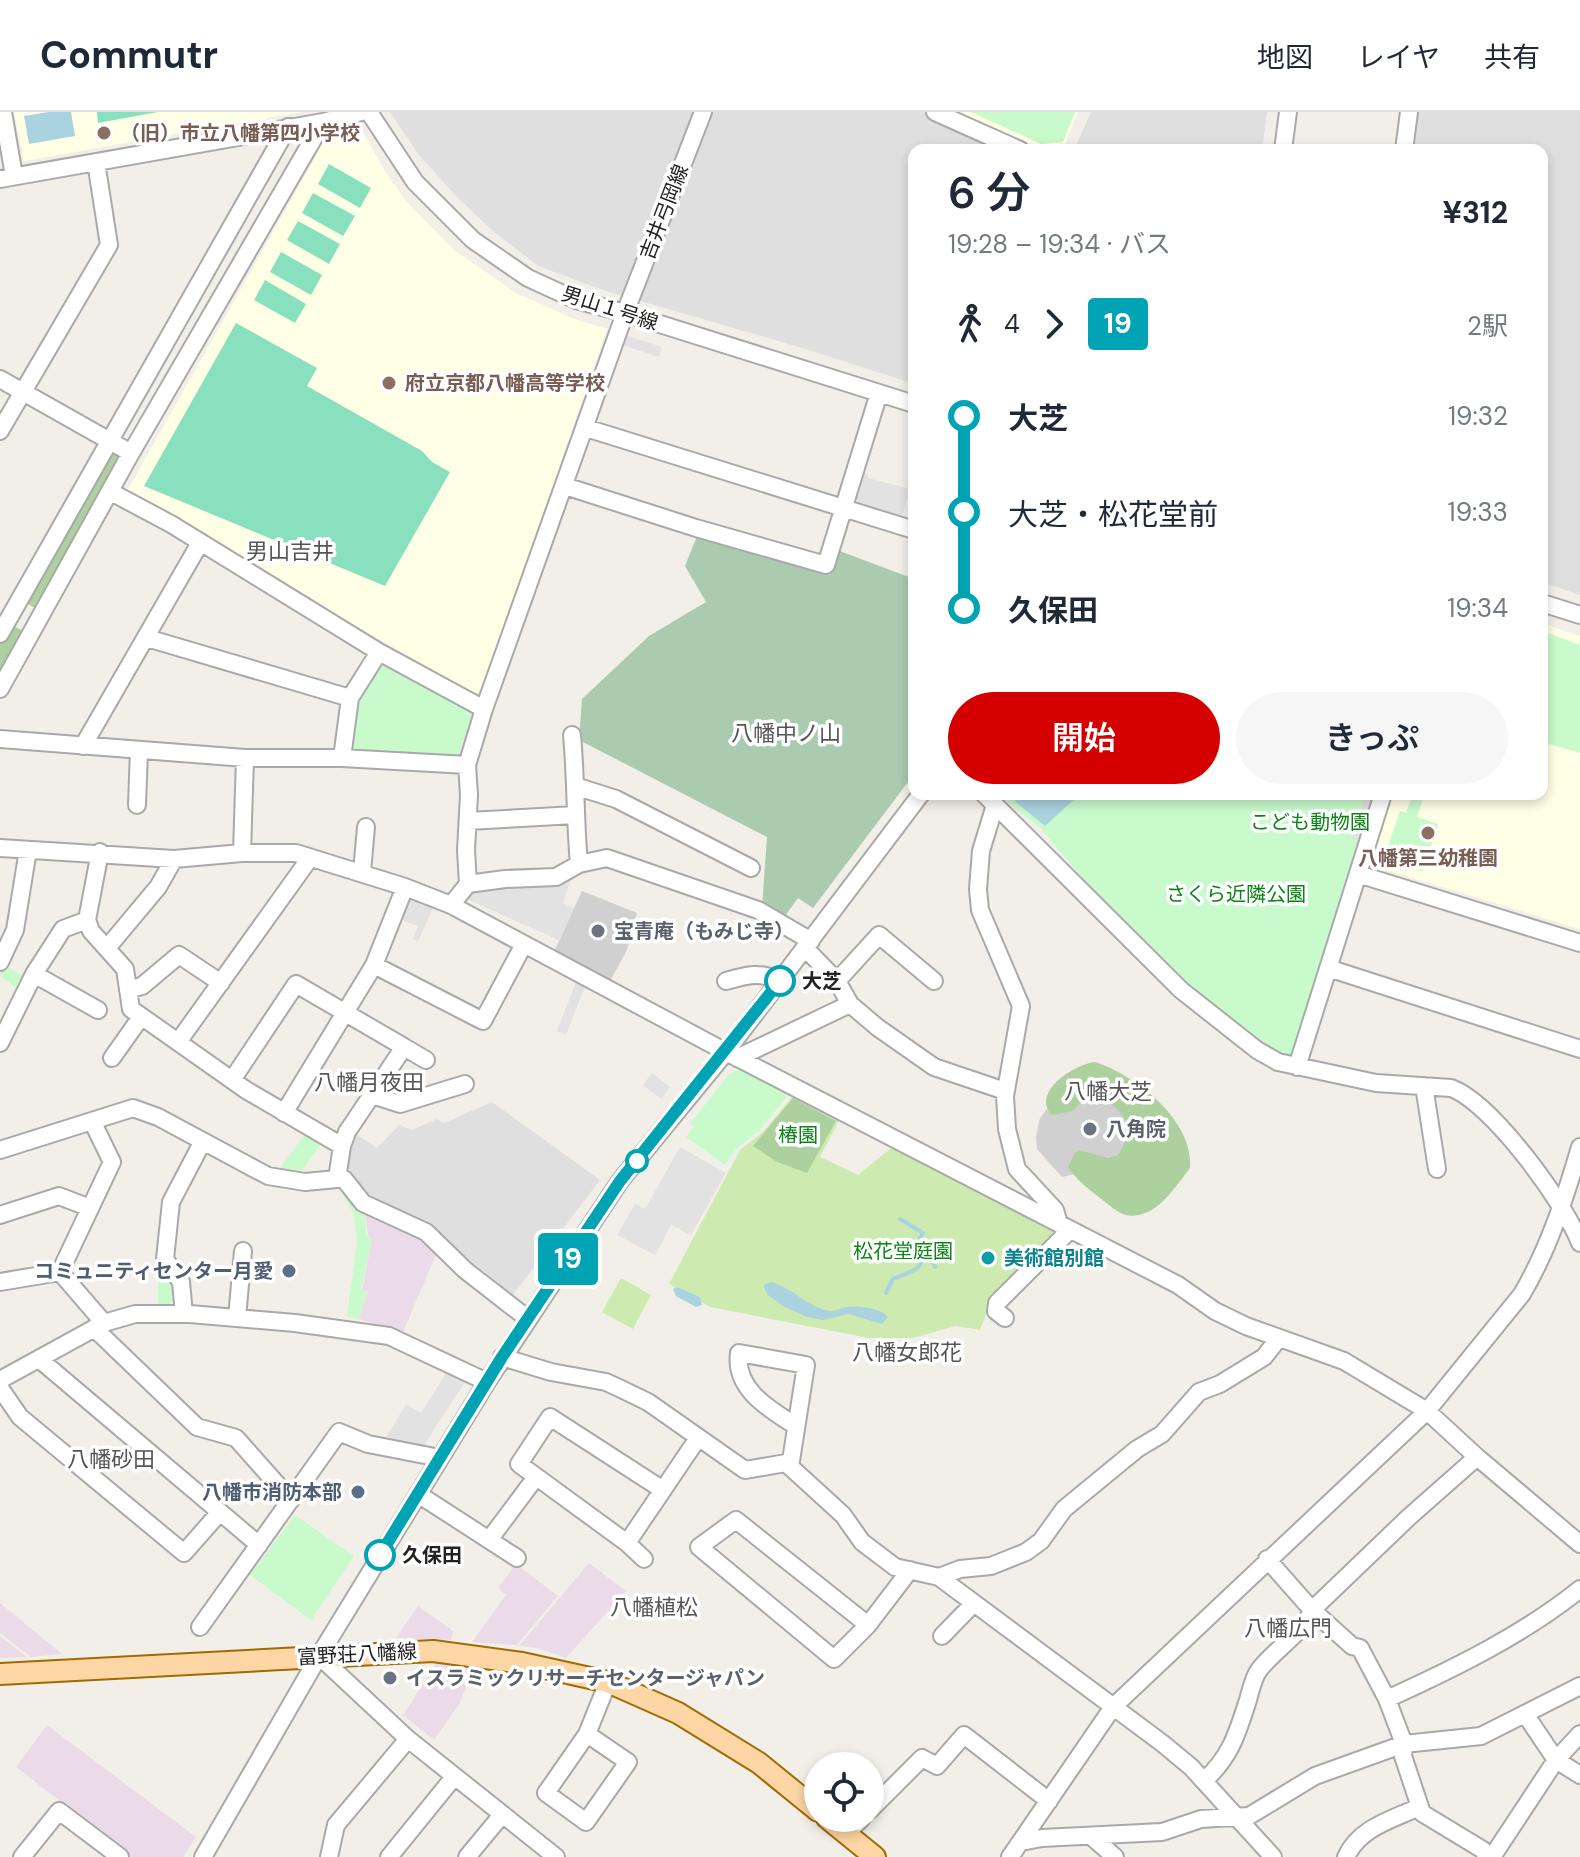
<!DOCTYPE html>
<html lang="ja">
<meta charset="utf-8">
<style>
:root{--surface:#fff;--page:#f6f6f7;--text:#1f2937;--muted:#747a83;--line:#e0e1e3;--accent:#d40000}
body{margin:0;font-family:"DM Sans","Noto Sans JP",sans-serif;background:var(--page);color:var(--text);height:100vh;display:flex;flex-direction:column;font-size:30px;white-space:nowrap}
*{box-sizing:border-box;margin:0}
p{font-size:26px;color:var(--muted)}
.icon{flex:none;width:44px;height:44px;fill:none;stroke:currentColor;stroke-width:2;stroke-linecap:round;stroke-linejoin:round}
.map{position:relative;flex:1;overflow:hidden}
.details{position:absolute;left:908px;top:32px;width:640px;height:656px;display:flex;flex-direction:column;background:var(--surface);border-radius:16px;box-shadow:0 4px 12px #0003}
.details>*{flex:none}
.badge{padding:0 16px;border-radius:6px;font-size:28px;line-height:52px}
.buttons{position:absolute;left:804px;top:1640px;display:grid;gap:16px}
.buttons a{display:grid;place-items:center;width:80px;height:80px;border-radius:50%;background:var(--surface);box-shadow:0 4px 12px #0003;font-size:40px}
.map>.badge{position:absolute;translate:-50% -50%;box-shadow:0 0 0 4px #fff}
.legs{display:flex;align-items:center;gap:12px;height:88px;padding:0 40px;font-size:26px}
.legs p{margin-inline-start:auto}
.head{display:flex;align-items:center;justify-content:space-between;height:136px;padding:0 40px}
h1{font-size:44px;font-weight:600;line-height:60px}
.cta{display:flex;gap:16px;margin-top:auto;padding:16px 40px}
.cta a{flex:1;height:92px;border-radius:48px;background:var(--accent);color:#fff;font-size:32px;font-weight:600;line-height:92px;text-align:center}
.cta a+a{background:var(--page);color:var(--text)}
ul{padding:0 40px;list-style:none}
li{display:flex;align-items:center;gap:28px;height:96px;font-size:30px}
li i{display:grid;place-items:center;width:12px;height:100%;margin:0 10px;background:currentColor}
li i::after{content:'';width:20px;height:20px;margin:-10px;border:6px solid;border-radius:50%;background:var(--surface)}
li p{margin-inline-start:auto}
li:first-child i{background:linear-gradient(#0000 50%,currentColor 0)}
li:last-child i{background:linear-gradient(currentColor 50%,#0000 0)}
header{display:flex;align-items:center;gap:48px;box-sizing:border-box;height:112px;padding:0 40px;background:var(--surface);border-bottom:2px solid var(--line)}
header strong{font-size:38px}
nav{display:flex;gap:44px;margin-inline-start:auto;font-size:28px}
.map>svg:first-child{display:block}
.residential{fill:#e0dfdf}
.industrial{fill:#ebdbe8}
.education{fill:#ffffe5}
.religious{fill:#d0d0d0}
.grass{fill:#cdebb0}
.forest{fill:#add19e}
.cemetery{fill:#aacbaf}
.park{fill:#c8facc}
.pitch{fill:#88e0be}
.parking{fill:#e2e2e2}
.water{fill:#aad3df}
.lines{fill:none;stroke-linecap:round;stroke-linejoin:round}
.stream{stroke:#aad3df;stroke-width:4}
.minor-casing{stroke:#a9a9a9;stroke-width:20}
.major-casing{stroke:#a06b00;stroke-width:24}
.minor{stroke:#fff;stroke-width:16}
.major{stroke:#fcd6a4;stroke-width:20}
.line-1-casing{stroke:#fff;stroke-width:18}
.line-1{stroke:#00a3b4;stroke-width:12}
.education-dot{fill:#8d6e63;stroke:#fff;stroke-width:3}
.worship-dot{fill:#6b7280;stroke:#fff;stroke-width:3}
.stop-1-dot{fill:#fff;stroke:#00a3b4;stroke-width:4}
.culture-dot{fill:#0f9aa8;stroke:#fff;stroke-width:3}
.service-dot{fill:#5c6f8a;stroke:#fff;stroke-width:3}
.labels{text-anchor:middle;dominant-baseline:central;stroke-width:7;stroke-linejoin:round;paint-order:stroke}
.education-label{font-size:20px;font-weight:bold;fill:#785e54;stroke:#fff;text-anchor:start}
.street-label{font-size:20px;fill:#222;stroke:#fff}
.park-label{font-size:20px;fill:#0c8416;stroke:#fff}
.worship-label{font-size:20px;font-weight:bold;fill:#5b616d;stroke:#fff;text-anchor:start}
.stop-label{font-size:20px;font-weight:bold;fill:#222;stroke:#fff;text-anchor:start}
.culture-label{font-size:20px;font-weight:bold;fill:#0d838f;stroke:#fff;text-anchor:start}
.service-label{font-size:20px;font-weight:bold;fill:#4e5e75;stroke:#fff;text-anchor:end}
.neighbourhood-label{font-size:22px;fill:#555;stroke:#fff}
</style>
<header>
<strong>Commutr</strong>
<nav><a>地図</a><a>レイヤ</a><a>共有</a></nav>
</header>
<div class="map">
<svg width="1580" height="1745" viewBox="0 0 1580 1745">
<rect width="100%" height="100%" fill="#f2efe9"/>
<path class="residential" d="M 390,0 L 948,0 L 1031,37 L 1040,38 L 914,38 L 914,272 L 806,237 L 606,179 L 538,154 L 493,119 L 458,86 L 419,43 Z
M 1091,0 L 1267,0 L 1262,38 L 1074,38 Z
M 1419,0 L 1580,0 L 1580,483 L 1542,470 L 1542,38 L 1414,38 Z
M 492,990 L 600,1068 L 513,1183 L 422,1109 L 370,1089 L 346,1056 L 354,1021 L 377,1036 L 399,1013 L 412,1018 L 437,1007 L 444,1011 Z"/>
<path class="industrial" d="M 365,1101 L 415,1121 L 438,1138 L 403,1220 L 359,1207 L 367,1180 L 362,1178 L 372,1127 L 368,1123 Z
M 589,1451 L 626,1479 L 566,1546 L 538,1536 L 519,1534 Z
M 516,1452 L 558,1484 L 517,1533 L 472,1530 L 506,1483 L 498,1476 Z
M 0,1491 L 62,1542 L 31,1545 L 0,1521 Z
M 418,1494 L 453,1519 L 451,1528 L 396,1526 Z
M 0,1524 L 27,1545 L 0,1546 Z
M 437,1550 L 471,1555 L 469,1568 L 458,1594 L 434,1628 L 403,1603 Z
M 47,1613 L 196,1725 L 183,1745 L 132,1745 L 16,1655 Z"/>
<path class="education" d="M 14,0 L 302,0 L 24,49 Z
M 958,0 L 1078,0 L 1064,35 L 1035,34 Z
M 358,11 L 384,58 L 407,90 L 454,138 L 516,181 L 572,206 L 607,217 L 482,579 L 474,582 L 126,381 L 331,17 Z
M 1542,511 L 1580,524 L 1580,817 L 1370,753 L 1390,682 L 1542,682 Z"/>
<path class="religious" d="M 582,779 L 637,801 L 627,838 L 609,871 L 553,842 Z
M 1121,974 L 1137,1034 L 1084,1060 L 1062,1065 L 1037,1037 L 1036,1025 L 1040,1006 L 1057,984 Z"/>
<path class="grass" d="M 793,984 L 839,1008 L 820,1045 L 858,1063 L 891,1036 L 1058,1121 L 990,1192 L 980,1218 L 956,1214 L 913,1226 L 869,1226 L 710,1195 L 669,1172 L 740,1038 L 762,1021 Z
M 621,1166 L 651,1183 L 633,1217 L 602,1200 Z"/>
<path class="forest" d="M 109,340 L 114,340 L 122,348 L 37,497 L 24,490 Z
M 10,512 L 25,520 L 0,563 L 0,530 Z
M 1095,950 C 1135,963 1194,1008 1190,1056 C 1175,1075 1155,1109 1126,1103 C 1117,1101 1107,1091 1100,1086 C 1087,1076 1077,1068 1068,1055 L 1075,1041 L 1079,1038 L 1108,1046 L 1118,1043 C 1140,1010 1120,998 1094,979 L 1086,984 L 1073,999 L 1052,1003 C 1030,981 1074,952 1095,950 Z
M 793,986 L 836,1009 L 807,1061 L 777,1050 L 753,1034 Z"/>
<path class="cemetery" d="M 697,424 L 830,463 L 837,438 L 914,467 L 909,539 L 914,548 L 914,662 L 813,796 L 798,786 L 783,807 L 762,796 L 767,725 L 579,628 L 582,587 L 649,524 L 706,490 L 685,454 Z"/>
<path class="park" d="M 971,0 L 1075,0 L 1063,30 L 1041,32 Z
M 1542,519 L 1580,533 L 1580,641 L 1542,630 Z
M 375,546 L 470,597 L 472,602 L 459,642 L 452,647 L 356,642 L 349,636 L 350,587 Z
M 998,682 L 1374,682 L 1295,943 L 1283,947 L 1142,836 L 1041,717 Z
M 1413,682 L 1424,684 L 1417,705 L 1438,712 L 1423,759 L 1384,746 L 1400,699 L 1406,701 Z
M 4,852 L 22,864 L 15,875 L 0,864 Z
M 743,956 L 791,979 L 760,1018 L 737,1036 L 725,1053 L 686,1025 L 694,1015 L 690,1012 L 729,962 Z
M 307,1019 L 323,1029 L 300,1061 L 279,1058 Z
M 336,1071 L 341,1071 L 364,1101 L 367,1123 L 372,1127 L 361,1178 L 367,1180 L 359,1207 L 347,1204 L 357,1130 L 354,1102 Z
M 158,1165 L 169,1165 L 176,1176 L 175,1186 L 170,1192 L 172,1194 L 158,1194 Z
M 295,1403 L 354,1444 L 311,1508 L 250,1463 Z"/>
<path class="pitch" d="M 97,0 L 158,0 L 98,11 Z
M 329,52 L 371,76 L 360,96 L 318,72 Z
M 313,81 L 355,104 L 343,124 L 302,101 Z
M 298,109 L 340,132 L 329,152 L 287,128 Z
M 281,140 L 322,163 L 311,183 L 270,160 Z
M 265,168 L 306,192 L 295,211 L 254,188 Z
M 236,211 L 317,256 L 307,274 L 422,339 L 432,350 L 450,360 L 385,474 L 144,374 Z"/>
<path class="parking" d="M 625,223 L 662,235 L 659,245 L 622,233 Z
M 859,359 L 868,362 L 868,366 L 910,377 L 902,405 L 850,391 Z
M 1366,682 L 1373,682 L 1359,729 L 1352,727 Z
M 571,766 L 563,791 L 574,796 L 559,828 L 462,785 L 468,775 Z
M 414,784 L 434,794 L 418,829 L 413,827 L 418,814 L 396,806 L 406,785 Z
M 576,870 L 585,874 L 566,923 L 557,919 Z
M 652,961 L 670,975 L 661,987 L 643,973 Z
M 680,1035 L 726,1061 L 691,1123 L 671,1113 L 655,1143 L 617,1123 L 635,1092 L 645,1097 Z
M 448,1258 L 466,1268 L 423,1335 L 385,1327 L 406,1292 L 421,1301 Z"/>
<path class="water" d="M 49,0 L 71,0 L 75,24 L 29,32 L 24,4 Z
M 1006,682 L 1080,682 L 1045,714 Z
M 771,1170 C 792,1175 807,1195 829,1199 C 835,1200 840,1196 847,1195 C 858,1193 882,1196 888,1205 L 882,1212 L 849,1202 L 823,1208 L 807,1205 L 783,1194 L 768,1183 L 764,1176 L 765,1172 Z
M 677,1175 L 700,1185 L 702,1193 L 696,1195 L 676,1184 L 673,1177 Z"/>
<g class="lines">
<path class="stream" d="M 935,1155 C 930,1143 935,1131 948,1128
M 886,1181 L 893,1167 C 908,1160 926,1159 922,1138 L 916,1133 L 923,1121 L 900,1107"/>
<defs>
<path id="minor" d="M 3,0 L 14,64
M 369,0 L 415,70 L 473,128 L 528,166 L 576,188 L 625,201 L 914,292
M 935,0 L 1020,38
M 1283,38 L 1288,0
M 1404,38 L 1409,0
M 0,67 L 323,10 L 361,0
M 0,267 L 131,341
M 586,316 L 914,418
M 0,319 L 109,133 L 96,50
M 565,374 L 696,416 L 826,453 L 879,281
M 111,380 L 171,412 L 379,540 L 484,597
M 1542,491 L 1580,503
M 0,522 L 288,15
M 147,526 L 350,586
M 0,577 L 131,341 L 323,10
M 572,623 C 576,666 575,708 579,752
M 0,627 L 245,646 L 342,646 L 467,653
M 83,634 L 200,431
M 342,646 L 350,586 L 379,540
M 575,674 L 616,687 L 751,756
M 984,682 L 1181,878 L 1257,938 L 1278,950 L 1376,971 L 1451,976 C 1491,990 1565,1091 1580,1131
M 137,693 L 139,638
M 995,693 L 981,739 L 978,777 L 980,798 L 1021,894 L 1005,984 L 1007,1017 L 1017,1057 L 1055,1098 L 1059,1112
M 468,709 L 575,703
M 0,736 L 174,747 L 242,741 L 296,741 L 405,775 L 451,793 L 726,940 L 1178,1173 L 1215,1199 L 1246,1214 L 1344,1249 L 1427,1299 L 1477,1345 L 1580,1432
M 242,741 L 245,646
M 362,760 L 366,715
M 1358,762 L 1580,831
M 468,772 L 505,767 L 556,765 L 579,752 L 607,746 L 758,798 L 811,829
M 451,793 L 468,772 L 466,738 L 469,683 L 467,653 L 484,597 L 625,201 L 703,0
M 107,836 L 158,775 L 174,747
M 805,836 L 837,869 L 850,892 L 877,915 L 934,955 L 1005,979
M 0,850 L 15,818 L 28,738
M 374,853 L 405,775
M 1328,856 L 1580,937
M 34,862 L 98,898
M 726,869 C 747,863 760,859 780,869
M 837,869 L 879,823 L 934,869
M 128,878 L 142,874 L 179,843 L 221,871
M 178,930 L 310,746
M 0,931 L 34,862 L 63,817 L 87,808
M 404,935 L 426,948
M 112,946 L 141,905
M 737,946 L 850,892
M 1297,955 L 1383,682
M 232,968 L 296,872 L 404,935 L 347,1020 L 342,1034
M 1424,974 L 1437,1057
M 372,983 L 400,992 L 465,972
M 284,1001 L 374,853 L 483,909 L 524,832
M 0,1038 L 133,996 L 158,1005 L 268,1064 L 305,1070 L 337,1067 L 342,1034 L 246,978 L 131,897 L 125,857 L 91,819 L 87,808 L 100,740
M 337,1067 L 344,1067 L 363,1091 L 426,1120 L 465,1158 L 528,1207
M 0,1103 L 59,1084 L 90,1096
M 60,1160 L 112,1050 L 92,1009
M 60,1160 L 104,1211
M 0,1170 L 60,1160
M 184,1202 L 181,1170 L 165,1147 L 171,1090 L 203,1029
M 237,1206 L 243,1139
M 1005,1206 L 996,1199 L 997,1191 L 1070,1118
M 94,1216 L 197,1315 L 236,1326 L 291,1388
M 502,1245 L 551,1260 L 606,1270 L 619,1276 L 648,1290 L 745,1358 L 786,1351 L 843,1403 L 862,1430 L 895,1455 L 939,1465 L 1162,1631 L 1191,1655 L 1273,1745
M 39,1247 L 259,1433
M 0,1268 L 104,1211 L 135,1202 L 190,1202 L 295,1211 L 389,1224 L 487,1270
M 0,1276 L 20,1305 L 184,1441 L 220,1400
M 790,1355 L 806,1253 L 739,1241 C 734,1277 769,1297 796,1314
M 418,1382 L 517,1446
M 489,1428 L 536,1365
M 627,1431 L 698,1326
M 644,1447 L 627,1431 L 519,1352 L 550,1305 L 663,1378
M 1267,1447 L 1312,1498 L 1352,1534 L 1360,1536 L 1387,1587 L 1404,1632 L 1403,1644 L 1422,1701 L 1483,1738 L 1487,1745
M 939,1465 L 960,1457 L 991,1454 L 1026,1440 L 1041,1429 L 1064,1397 L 1137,1337 L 1162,1322 L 1199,1280 L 1220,1272 L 1264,1245 L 1279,1226
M 868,1513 L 736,1408 L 699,1435 L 834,1547 L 868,1513 L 910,1458
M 200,1515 L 339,1320 L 368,1332 L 440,1346
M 942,1524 L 974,1491
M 319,1544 L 408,1627 L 556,1745
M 1387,1587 C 1453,1557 1523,1523 1580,1477
M 1525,1602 L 1556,1648 L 1580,1663
M 587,1622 L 628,1650 L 586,1710 L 546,1681 L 587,1622 L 608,1570
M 1204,1669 C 1231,1644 1237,1622 1248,1588 C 1251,1578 1253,1566 1259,1558 C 1273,1539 1306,1518 1312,1498 L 1409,1405 L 1477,1345
M 870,1698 L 922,1646 L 937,1654 L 964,1623 L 1049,1689
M 846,1722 L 862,1706
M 1092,1725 L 1115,1745
M 1021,1730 L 1042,1726 L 1162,1720 L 1201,1707 L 1249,1704 L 1315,1664 L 1404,1632 L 1481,1624 L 1580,1574
M 22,1745 L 59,1699 L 120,1745
M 203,1745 L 319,1544 L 487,1270 L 620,1069 L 726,940 L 921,682
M 329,1745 L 336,1713 L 408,1627
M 389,1745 L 454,1665
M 467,1745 L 501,1704
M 1010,1745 L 1113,1595 L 1427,1299 L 1522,1182 C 1549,1136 1565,1086 1580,1035
M 1346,1745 C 1359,1716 1391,1708 1419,1695
M 1492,1745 L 1556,1648 L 1580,1622"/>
<path id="major" d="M 0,1562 L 433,1539 L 522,1551 L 608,1570 L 678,1601 L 759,1651 L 818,1699
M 827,1706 L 875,1745"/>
</defs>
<use href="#minor" class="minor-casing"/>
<use href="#major" class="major-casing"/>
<use href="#minor" class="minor"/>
<use href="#major" class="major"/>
</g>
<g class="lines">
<defs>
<path id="line-1" d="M 380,1443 L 502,1245 L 620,1069 L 780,869"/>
</defs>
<use href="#line-1" class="line-1-casing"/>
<use href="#line-1" class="line-1"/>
</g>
<g class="education-dot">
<circle cx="104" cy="21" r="8"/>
<circle cx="389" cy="271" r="8"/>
<circle cx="1428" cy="721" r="8"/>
</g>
<g class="worship-dot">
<circle cx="598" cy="819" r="8"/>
<circle cx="1090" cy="1017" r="8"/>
<circle cx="390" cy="1566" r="8"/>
</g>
<g class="stop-1-dot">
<circle cx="780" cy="869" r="14"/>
<circle cx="637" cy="1049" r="10"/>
<circle cx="380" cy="1443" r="14"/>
</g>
<circle class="culture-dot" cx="988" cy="1146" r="8"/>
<g class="service-dot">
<circle cx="289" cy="1159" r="8"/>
<circle cx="358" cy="1380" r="8"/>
</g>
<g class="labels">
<g class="education-label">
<text x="120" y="21">（旧）市立八幡第四小学校</text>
<text x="405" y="271">府立京都八幡高等学校</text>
<text x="1428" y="746" text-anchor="middle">八幡第三幼稚園</text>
</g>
<g class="street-label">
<text transform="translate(664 100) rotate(-69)">吉井弓岡線</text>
<text transform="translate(610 196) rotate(18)">男山１号線</text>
<text transform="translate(357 1542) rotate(-3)">富野荘八幡線</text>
</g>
<g class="park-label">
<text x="1310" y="710">こども動物園</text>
<text x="1236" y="782">さくら近隣公園</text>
<text x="798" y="1023">椿園</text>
<text x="903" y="1139">松花堂庭園</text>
</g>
<g class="worship-label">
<text x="614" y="819">宝青庵（もみじ寺）</text>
<text x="1106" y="1017">八角院</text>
<text x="406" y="1566">イスラミックリサーチセンタージャパン</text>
</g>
<g class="stop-label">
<text x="802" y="869">大芝</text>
<text x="402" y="1443">久保田</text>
</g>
<g class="culture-label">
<text x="1004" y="1146">美術館別館</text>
</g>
<g class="service-label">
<text x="273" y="1159">コミュニティセンター月愛</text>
<text x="342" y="1380">八幡市消防本部</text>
</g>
<g class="neighbourhood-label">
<text x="290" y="439">男山吉井</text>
<text x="786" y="621">八幡中ノ山</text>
<text x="369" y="970">八幡月夜田</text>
<text x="1108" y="979">八幡大芝</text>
<text x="907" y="1240">八幡女郎花</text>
<text x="111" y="1347">八幡砂田</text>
<text x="654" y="1495">八幡植松</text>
<text x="1288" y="1516">八幡広門</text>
</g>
</g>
</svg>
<div class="buttons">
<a><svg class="icon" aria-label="locate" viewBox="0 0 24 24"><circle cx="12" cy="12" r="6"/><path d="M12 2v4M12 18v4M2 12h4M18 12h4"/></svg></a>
</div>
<b class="badge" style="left:568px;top:1147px;background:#00a3b4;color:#fff">19</b>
<section class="details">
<div class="head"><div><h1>6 分</h1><p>19:28 – 19:34 · バス</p></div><b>¥312</b></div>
<div class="legs"><svg class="icon" aria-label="walk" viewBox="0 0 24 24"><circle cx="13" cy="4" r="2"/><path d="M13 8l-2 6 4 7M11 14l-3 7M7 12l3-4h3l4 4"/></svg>4<svg class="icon" aria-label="forward" viewBox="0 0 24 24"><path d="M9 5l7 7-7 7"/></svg><b class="badge" style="background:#00a3b4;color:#fff">19</b><p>2駅</p></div>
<ul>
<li><i style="color:#00a3b4"></i><b>大芝</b><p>19:32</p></li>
<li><i style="color:#00a3b4"></i><span>大芝・松花堂前</span><p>19:33</p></li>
<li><i style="color:#00a3b4"></i><b>久保田</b><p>19:34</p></li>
</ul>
<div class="cta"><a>開始</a><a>きっぷ</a></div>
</section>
</div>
